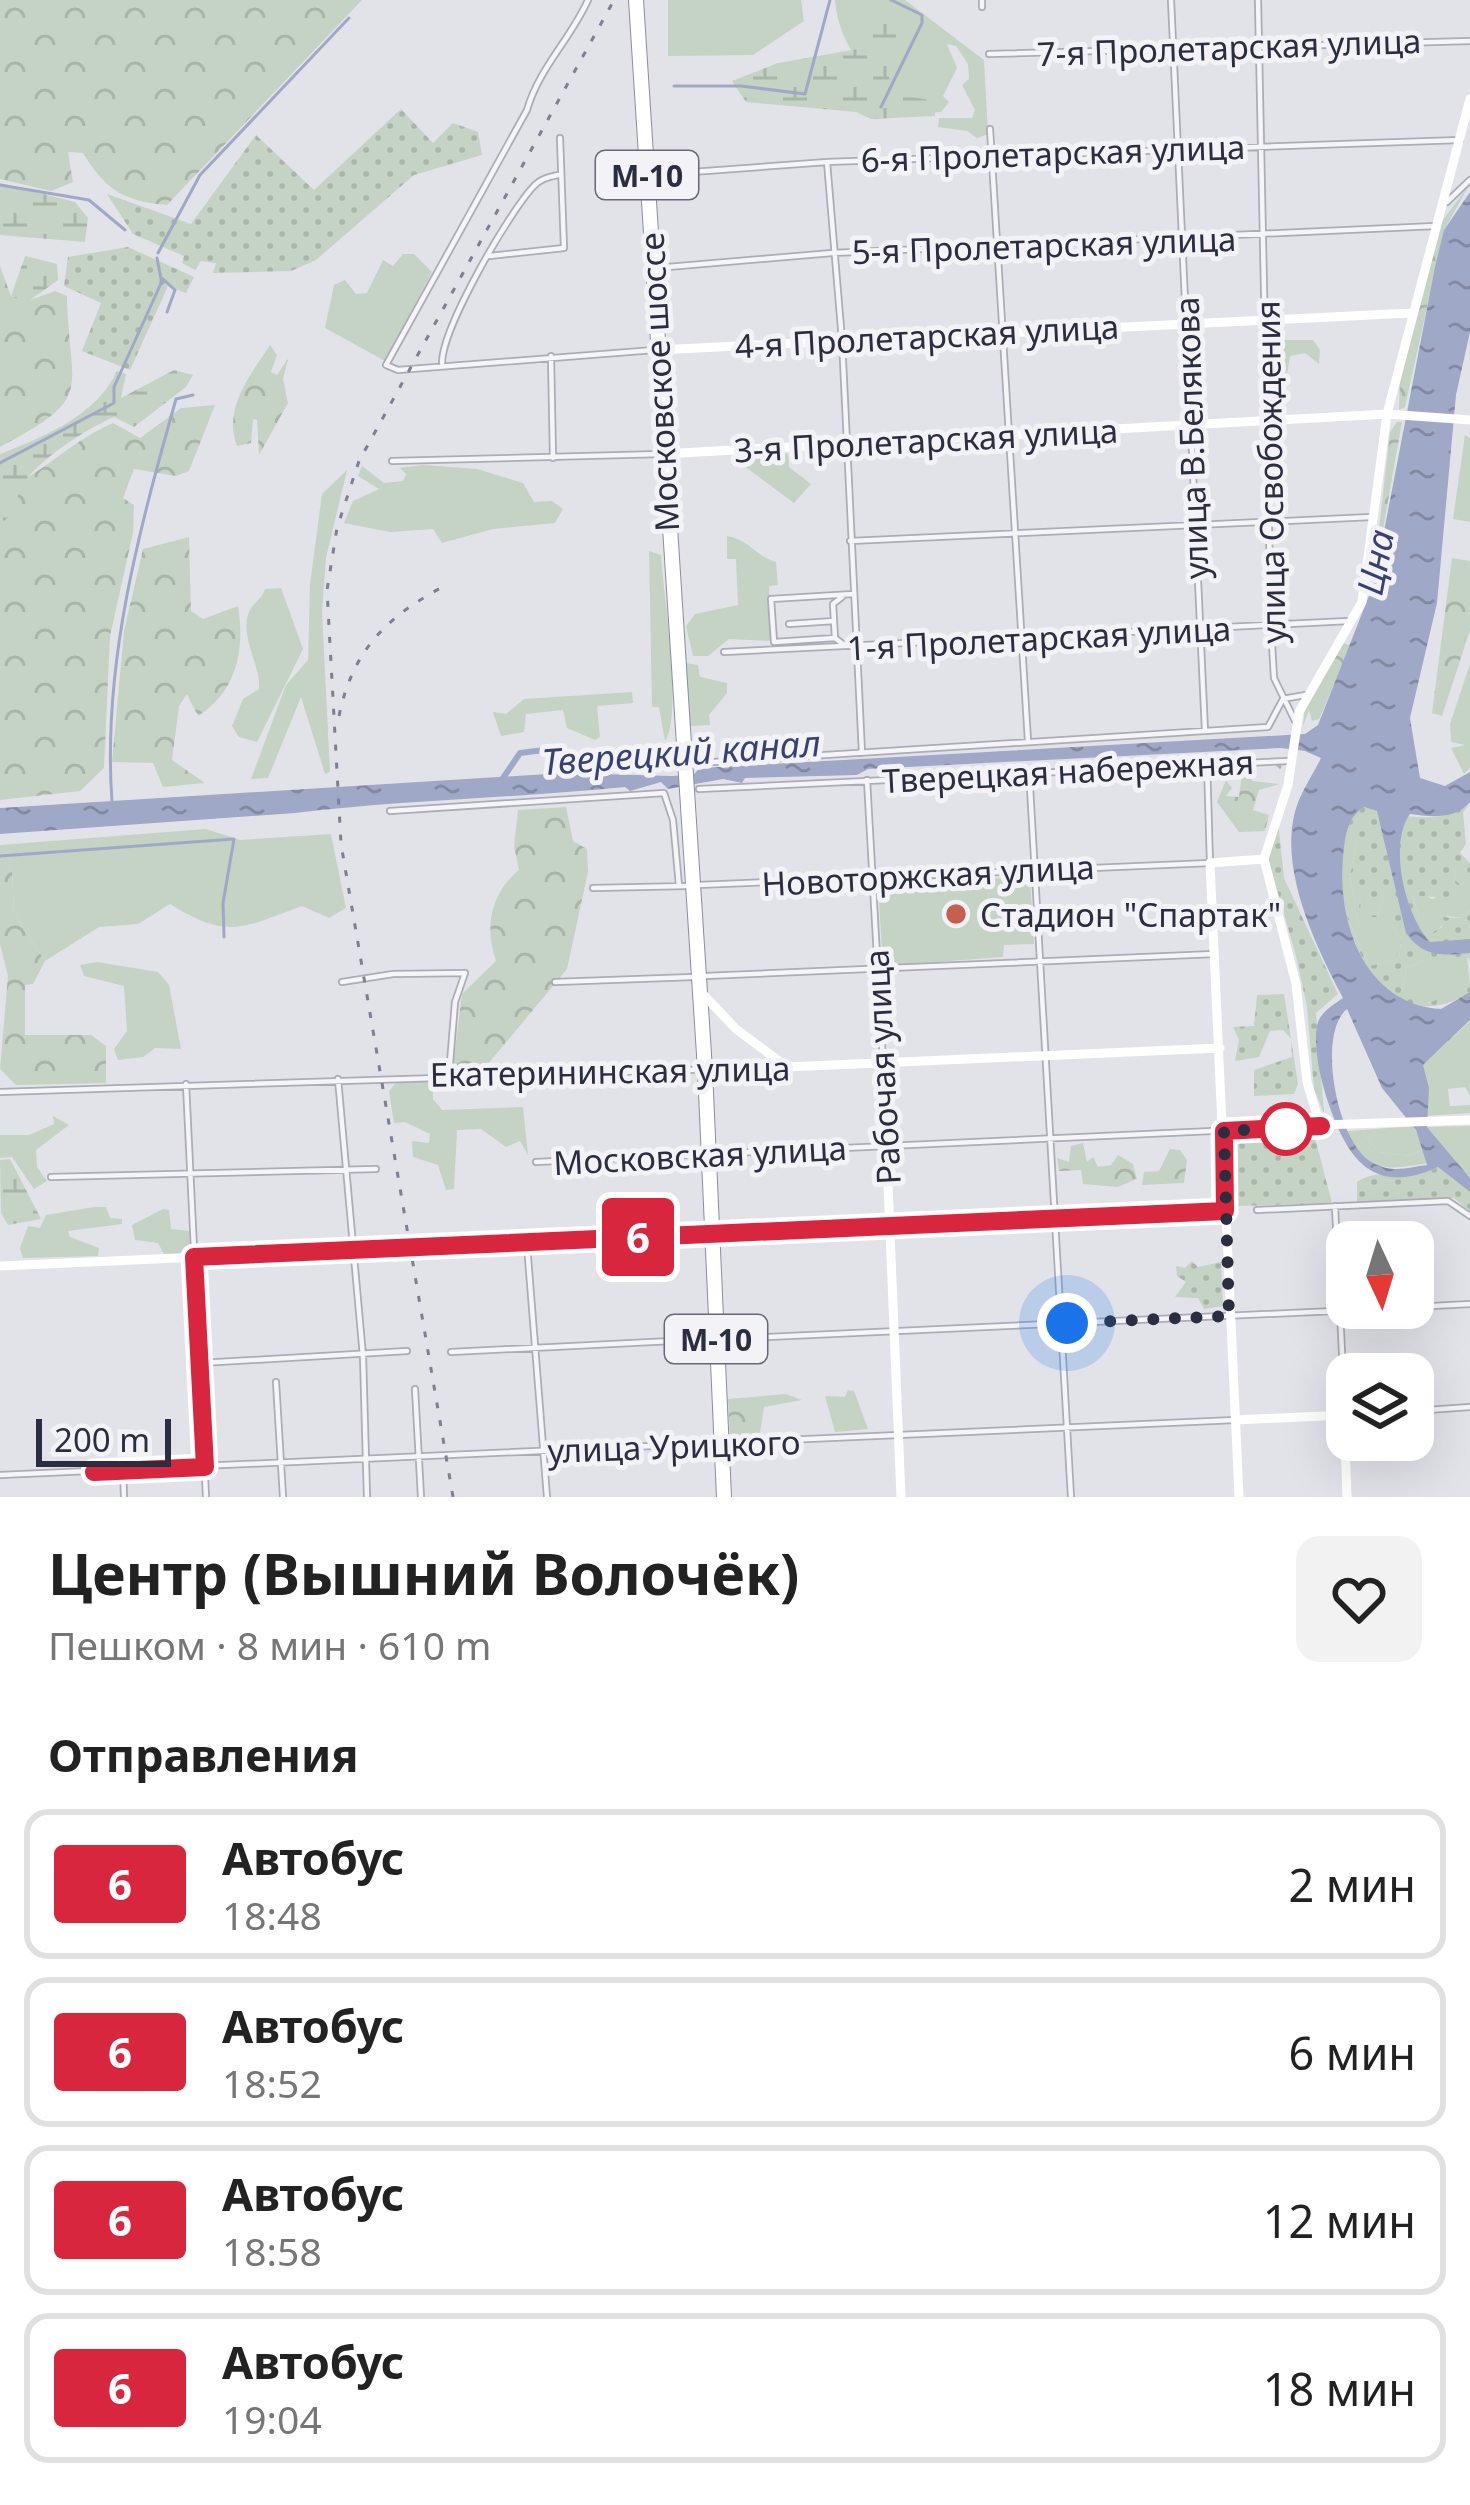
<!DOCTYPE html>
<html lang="ru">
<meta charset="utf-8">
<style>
:root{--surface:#fff;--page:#f2f2f2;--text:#222;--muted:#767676;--line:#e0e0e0}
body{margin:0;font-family:"Noto Sans",sans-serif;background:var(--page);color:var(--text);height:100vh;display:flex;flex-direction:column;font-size:45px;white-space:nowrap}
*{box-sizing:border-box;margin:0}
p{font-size:39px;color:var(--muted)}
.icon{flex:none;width:66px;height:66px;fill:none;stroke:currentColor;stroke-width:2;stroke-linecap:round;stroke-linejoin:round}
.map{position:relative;height:1497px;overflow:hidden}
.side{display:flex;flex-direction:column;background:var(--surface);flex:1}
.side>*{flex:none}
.badge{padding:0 24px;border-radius:9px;font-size:42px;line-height:78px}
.needle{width:78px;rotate:176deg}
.controls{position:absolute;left:1326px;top:1221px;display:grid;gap:24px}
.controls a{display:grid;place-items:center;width:108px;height:108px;border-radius:24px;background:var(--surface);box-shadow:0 12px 48px #0002;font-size:60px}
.scale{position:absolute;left:36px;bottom:30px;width:135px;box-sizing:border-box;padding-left:12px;border:6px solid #2b2d40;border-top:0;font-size:33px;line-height:42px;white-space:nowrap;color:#2b2d40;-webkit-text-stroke:9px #f2f2f7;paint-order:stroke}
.you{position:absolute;width:60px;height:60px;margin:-30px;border:9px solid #fff;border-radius:50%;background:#1a73e8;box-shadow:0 0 0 18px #1a73e833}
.map>.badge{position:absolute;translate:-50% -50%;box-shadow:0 0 0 6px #fff}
h2{padding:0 48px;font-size:45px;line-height:108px}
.round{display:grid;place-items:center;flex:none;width:126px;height:126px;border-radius:24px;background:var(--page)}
.head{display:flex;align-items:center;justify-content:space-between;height:204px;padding:0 48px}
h1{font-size:57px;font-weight:700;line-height:90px}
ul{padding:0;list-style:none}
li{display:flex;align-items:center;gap:36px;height:150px;margin:0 24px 18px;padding:0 24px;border:6px solid var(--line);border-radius:24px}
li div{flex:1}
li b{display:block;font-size:45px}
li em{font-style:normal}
li .badge{min-width:132px;font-weight:700;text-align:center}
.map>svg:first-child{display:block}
.grass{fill:#c4d3c4}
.forest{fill:url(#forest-crowns)}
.wetland{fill:url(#wetland-marsh)}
.park{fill:url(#park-dots);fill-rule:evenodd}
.water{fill:url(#water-ripples);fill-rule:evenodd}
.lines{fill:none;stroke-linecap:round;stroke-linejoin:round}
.stream{stroke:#a0a8c7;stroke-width:3}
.canal{stroke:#a0a8c7;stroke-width:6}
.street-casing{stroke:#abacb6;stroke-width:8}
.highway-casing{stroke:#8a8d9f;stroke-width:16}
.street{stroke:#f5f5f8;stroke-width:4.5}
.secondary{stroke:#fff;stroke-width:9}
.highway{stroke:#fff;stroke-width:14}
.rail{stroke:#7d7f92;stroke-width:3;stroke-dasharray:6 12;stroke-linecap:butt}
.line-casing{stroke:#fff;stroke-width:27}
.line{stroke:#d7263d;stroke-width:18}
.walk{stroke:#2b2d40;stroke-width:12;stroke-dasharray:0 21.6}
.poi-dot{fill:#c55f50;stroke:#f2f2f7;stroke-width:4.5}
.stop-dot{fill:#fff;stroke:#d7263d;stroke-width:6}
.labels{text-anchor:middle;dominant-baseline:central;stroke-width:10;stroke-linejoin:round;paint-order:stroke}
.shield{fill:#f2f2f7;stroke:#676877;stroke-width:3}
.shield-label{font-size:30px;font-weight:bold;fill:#2b2d40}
.street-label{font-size:33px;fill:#2b2d40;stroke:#f2f2f7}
.poi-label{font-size:33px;fill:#2b2d40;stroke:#f2f2f7;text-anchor:start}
.water-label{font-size:36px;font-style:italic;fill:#384272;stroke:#f2f2f7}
</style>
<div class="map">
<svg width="1470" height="1497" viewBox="0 0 1470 1497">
<defs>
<pattern id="forest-crowns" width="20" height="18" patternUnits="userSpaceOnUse" patternTransform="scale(3)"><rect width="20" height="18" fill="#c4d3c4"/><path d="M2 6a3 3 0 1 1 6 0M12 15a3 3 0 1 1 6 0" fill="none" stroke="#a9b5a9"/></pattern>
<pattern id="wetland-marsh" width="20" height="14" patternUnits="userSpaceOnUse" patternTransform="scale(3)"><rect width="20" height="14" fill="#c4d3c4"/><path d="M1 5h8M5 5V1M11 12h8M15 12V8" fill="none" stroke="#a9b5a9"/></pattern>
<pattern id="park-dots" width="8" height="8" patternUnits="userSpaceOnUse" patternTransform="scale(3)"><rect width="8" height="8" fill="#c4d3c4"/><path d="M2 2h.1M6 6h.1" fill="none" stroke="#a9b5a9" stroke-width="1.8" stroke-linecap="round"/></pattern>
<pattern id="water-ripples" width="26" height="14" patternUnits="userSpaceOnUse" patternTransform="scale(3)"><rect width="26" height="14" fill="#a0a8c7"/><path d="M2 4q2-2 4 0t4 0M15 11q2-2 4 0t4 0" fill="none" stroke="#8389a3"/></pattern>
</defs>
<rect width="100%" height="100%" fill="#e2e3e9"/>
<path class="grass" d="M 668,0 L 801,0 L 804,21 L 753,55 L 668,56 Z
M 835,0 L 905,0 L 984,60 L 988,134 L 977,138 L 967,131 L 938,127 L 939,118 L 972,118 L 975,110 L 962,85 L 969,79 L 968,64 L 956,46 L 947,44 L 957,68 L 943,96 L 949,102 L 941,112 L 906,114 C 873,80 839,50 835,0 Z
M 403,254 L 414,254 L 432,272 L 385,361 L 325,328 L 334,285 L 345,280 L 356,294 L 367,293 L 383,260 L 393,266 Z
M 1465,435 L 1470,438 L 1470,522 L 1453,519 Z
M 772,450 L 788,454 L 789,467 L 811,484 L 794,503 L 743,465 L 731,465 L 734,453 Z
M 423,465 L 477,469 L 523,483 L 534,502 L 552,501 L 563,509 L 555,523 L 493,529 L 442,543 L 433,529 L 390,532 L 344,523 L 353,501 L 379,489 L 358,476 L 362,466 L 384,483 L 403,481 L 406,474 L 400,468 Z
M 347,470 L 326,558 L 322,612 L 330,772 L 325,774 L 301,697 L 268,778 L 251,779 L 286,685 L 308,660 L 310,584 L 322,494 Z
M 727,536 C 749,539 756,557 776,562 L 778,585 L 769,586 L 771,641 L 729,639 L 708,656 L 693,656 L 686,626 L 695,614 L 738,605 L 736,559 L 727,559 Z
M 649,551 L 661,555 C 663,592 683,715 665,741 L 659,707 L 652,707 Z
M 281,588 L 303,649 L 257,742 L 239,737 L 232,726 L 243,699 L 259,689 C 261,664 239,637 249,612 C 253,602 262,600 265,589 Z
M 685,663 L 698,665 L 700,677 L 727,683 L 727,693 L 709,715 L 710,725 L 690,726 Z
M 1470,664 L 1470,768 L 1464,774 L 1451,748 L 1465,745 L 1451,742 L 1450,724 Z
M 632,692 L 633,703 L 597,706 L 600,737 L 595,740 L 567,728 L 563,710 L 526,714 L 524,732 L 501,736 L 493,712 L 506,714 L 524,699 Z
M 206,829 L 240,840 L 331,834 L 346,908 L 329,918 L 302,906 C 242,928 228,940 170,904 L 138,924 L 99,927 L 45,961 L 14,913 L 12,870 L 0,856 L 0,845 Z
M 1352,831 L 1357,841 L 1350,876 L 1359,928 L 1361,897 L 1369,897 L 1377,917 L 1385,892 L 1391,893 L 1391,923 L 1401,939 L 1399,959 L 1369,966 C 1350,928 1326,872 1352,831 Z
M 1465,868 L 1470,873 L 1470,911 L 1463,918 L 1447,916 L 1436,935 L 1425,937 L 1415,922 L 1419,917 L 1412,894 L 1420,892 L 1432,899 L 1463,888 L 1454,879 L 1456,870 Z
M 1030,877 L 1034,944 L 1004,945 L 1003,957 L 883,966 L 878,884 Z
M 1434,957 L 1467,957 L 1470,986 C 1446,1001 1427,1011 1402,991 L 1407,967 Z
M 97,962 L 158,972 L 169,985 L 181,1049 L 155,1048 L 143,1057 L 118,1060 L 114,1049 L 127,1031 L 124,986 L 84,976 L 80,965 Z
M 1470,1021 L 1470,1096 L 1465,1087 L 1448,1089 L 1450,1106 L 1470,1105 L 1470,1113 L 1424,1116 L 1423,1065 Z
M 433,1081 L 433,1099 L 442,1110 L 523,1107 L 528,1155 L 520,1141 L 506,1147 L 481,1129 L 457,1130 L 454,1189 L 446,1190 L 438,1165 L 413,1157 L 412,1141 L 429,1143 L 430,1134 L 405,1122 L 394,1123 L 389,1091 L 396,1083 Z
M 53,1116 L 69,1125 L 36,1150 L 37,1167 L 47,1181 L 34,1189 L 12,1157 L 0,1158 L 0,1135 L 29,1135 L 54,1124 Z
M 1414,1126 L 1423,1149 L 1410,1156 L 1378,1152 L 1362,1130 Z
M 1470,1126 L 1470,1178 L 1427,1127 Z
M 94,1207 L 106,1207 L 110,1218 L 122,1219 L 122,1224 L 68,1231 L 70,1237 L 99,1248 L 98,1256 L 23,1258 L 20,1248 L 28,1226 L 40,1228 L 46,1215 Z
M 163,1209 L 169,1210 L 171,1229 L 190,1231 L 189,1253 L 164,1254 L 158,1243 L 135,1240 L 132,1225 Z
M 848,1390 L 854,1391 L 868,1429 L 835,1432 L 825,1396 L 845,1397 Z"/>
<path class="forest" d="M 0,0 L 362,0 L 167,205 C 123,201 106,190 83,153 L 68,152 L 73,182 L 51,191 L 0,179 Z
M 1470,184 L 1444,230 L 1405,407 L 1399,410 L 1400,374 L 1439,225 Z
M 0,266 L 11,296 L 25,302 L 55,291 L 67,296 C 69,393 97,396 0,447 Z
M 1269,340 L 1313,340 L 1320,350 L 1319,364 L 1305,353 L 1290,356 L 1286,381 L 1270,379 Z
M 270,345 L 277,355 L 271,372 L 277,375 L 288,359 L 283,379 L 288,403 L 259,455 L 257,420 L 253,419 L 251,443 L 237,446 C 222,408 252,373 270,345 Z
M 215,405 L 189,471 L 176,476 L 134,469 L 123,498 L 134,505 L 133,533 L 110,636 L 104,768 L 80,791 L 0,800 L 0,492 C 41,475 71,441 113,423 L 140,438 L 181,408 Z
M 1397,422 L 1402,422 L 1372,591 L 1390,432 Z
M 189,537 L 191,611 L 203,619 L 238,606 C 245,650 237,691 198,716 L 187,694 L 179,706 L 172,760 L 205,783 L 163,787 L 153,763 L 112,762 L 124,631 L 143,549 Z
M 1452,558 L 1470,561 L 1470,630 L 1442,716 L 1432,713 Z
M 1344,643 L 1351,646 L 1319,719 L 1312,721 L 1309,710 L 1303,726 L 1305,708 Z
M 1284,761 L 1280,770 L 1275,764 L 1249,766 L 1252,781 L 1280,784 L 1259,790 L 1253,810 L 1269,815 L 1265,831 L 1239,832 L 1217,802 L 1226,780 L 1232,788 L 1226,796 L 1239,797 L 1243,765 Z
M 566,807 L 573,841 L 587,849 L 588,872 L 567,969 L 483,1070 L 453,1066 L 462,994 L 496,961 C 484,926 491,893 519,870 L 514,846 L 518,810 Z
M 0,856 L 12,870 L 14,913 L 45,961 L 33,984 L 25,985 L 25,1035 L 91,1035 L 106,1046 L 106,1083 L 16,1085 L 0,1069 L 8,976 L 0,944 Z
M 1362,1130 L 1378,1152 L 1410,1156 L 1423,1149 L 1429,1163 C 1396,1168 1362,1178 1348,1131 Z
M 1083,1143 L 1087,1162 L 1093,1157 L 1098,1167 L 1111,1165 L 1118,1155 L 1133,1164 L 1137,1179 L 1118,1187 L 1083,1184 L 1081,1170 L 1059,1171 L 1057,1158 L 1069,1162 L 1071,1146 Z
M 1170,1149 L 1180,1150 L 1187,1160 L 1184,1183 L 1142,1185 L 1144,1172 L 1159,1171 Z
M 786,1394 L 802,1400 L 764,1407 L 759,1439 L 730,1437 L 728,1399 Z"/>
<path class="wetland" d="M 878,20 L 899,22 L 888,73 L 893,94 L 935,101 L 935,116 L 871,119 L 856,112 L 746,102 L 732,81 L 778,63 L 858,49 Z
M 0,183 L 75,202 L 88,218 L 85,242 L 0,235 Z
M 25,256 L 57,264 L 58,280 L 26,303 L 11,296 Z
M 174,370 L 193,375 L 186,387 L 134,427 L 114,417 C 88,428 37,460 23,485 C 14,501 14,513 0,526 L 0,454 C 44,437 97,415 117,371 L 126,374 L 121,398 Z
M 10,1159 L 41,1219 L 8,1225 L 1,1213 L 0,1160 Z"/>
<path class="park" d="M 401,109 L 433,143 L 453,123 L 478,132 L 482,155 L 414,175 L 316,260 L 291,271 L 213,273 L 216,263 L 201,261 L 195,270 L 182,263 L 184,256 L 133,234 L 107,194 L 191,224 L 256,135 L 314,190 Z
M 128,247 L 194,277 L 186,293 L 168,286 L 130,370 L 82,351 L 101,303 L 64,286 L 68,257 Z
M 1470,802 L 1463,813 L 1466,844 L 1460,853 L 1470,863 L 1470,873 L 1456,870 L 1454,879 L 1464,888 L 1454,899 L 1412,895 L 1419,917 L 1415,922 L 1425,937 L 1442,927 L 1441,917 L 1463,918 L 1470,911 L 1470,962 L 1467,957 L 1434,957 L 1407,967 L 1402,991 L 1429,1003 L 1470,986 L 1470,992 C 1363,1063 1304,846 1364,807 C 1392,816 1448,827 1470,802 ZM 1352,832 L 1357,841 L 1350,876 L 1359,929 L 1365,923 L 1360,918 L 1361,897 L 1368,898 L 1369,917 L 1377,917 L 1385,893 L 1391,893 L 1391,923 L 1401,939 L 1399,959 L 1369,966 C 1350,928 1326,872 1352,832 Z
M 1278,822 L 1284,878 L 1338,994 L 1316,1013 L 1324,1113 L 1314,1089 L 1307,1007 L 1296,956 L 1268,858 Z
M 1284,994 L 1298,1084 L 1294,1094 L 1254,1096 L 1254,1070 L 1292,1057 L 1291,1039 L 1283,1030 L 1270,1031 L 1259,1057 L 1235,1061 L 1239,1040 L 1233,1027 L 1254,1026 L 1257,995 Z
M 1314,1134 L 1332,1203 L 1237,1206 L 1231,1199 L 1228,1139 Z
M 1438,1167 L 1470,1192 L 1470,1212 L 1454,1198 L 1357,1202 L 1357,1182 C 1381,1166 1409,1181 1438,1167 Z
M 1192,1261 L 1198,1267 L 1221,1262 L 1223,1306 L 1204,1309 L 1198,1298 L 1175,1297 L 1186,1282 L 1177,1276 L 1176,1266 L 1185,1268 Z"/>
<path class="water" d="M 1470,192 L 1470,332 L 1456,395 L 1437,603 L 1410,718 L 1420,778 L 1445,786 L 1470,772 L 1470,802 C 1455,820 1431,817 1410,814 C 1388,844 1405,915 1430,942 L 1470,939 L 1470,953 C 1442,956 1423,957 1406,933 L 1377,811 L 1364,807 C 1346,819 1345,838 1343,858 C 1337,924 1366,1005 1441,1009 L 1470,992 L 1470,1020 L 1423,1065 L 1429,1088 L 1427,1127 L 1470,1178 L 1470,1192 L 1438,1167 C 1372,1197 1347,1158 1328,1102 C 1321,1081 1313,1048 1317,1026 C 1319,1013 1333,1005 1343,998 C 1315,945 1274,861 1299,800 C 1305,786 1314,772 1321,758 L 1305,751 L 1281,748 L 868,769 L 857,775 L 745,778 L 742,783 L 723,779 L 668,789 L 661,782 L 630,791 L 625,787 C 515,798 402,800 295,813 L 0,834 L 0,808 L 563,773 L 672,776 L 693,775 L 700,768 L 1305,734 L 1318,725 L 1374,583 L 1435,267 L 1444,230 ZM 1347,1009 L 1382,1088 L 1416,1130 L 1427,1165 C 1409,1167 1394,1174 1373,1163 C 1337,1145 1316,1034 1347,1009 Z"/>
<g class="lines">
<path class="stream" d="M 674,86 L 741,86 L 805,94 L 830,0
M 881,107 L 922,23 L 922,15 L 891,0
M 0,185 L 89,200 L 125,230
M 158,253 L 200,175 L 349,18
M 157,258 L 161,279
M 0,463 L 114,403 L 114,387 L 163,279 L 175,290 L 167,312
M 112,802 C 102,664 139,531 176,399 L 193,395
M 0,856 L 234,839 L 223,903 L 224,937"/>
<path class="canal" d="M 499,784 L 520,753 L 544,750"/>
<defs>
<path id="street" d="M 588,0 C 570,40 539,68 527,110 L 386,365 L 398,370 L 654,350
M 982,0 L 982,7
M 1171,0 L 1205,731
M 1258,0 L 1271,627 L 1274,678 L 1295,721
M 989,54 L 1470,41
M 990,129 L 1028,741
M 827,162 L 842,340 L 862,753
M 651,175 L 827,162 L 1460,140
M 1447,202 L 1470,180
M 490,256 L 564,248 L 560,138
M 656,268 L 832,253 L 1435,226
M 551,356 L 553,458
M 442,363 C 442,328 508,214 533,187 C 540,179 548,177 558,175
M 392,461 L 662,454
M 850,541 L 1371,517
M 789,624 L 834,621
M 835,638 L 833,604 L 842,597
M 844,645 L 835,638 L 774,642 L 771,599 L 853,594
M 724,652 L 1348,621
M 698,763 L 1268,727 L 1283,699 L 1305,695
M 1029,770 L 1071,1497
M 867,780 L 883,1062
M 699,789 L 1288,761
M 390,811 L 664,793 L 673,820 L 679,886
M 698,885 L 1210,863 L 1207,763
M 593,888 L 687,886
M 705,976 L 1214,954
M 342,982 L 393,974 L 465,973 L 455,1002 L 449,1075
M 555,982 L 693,977
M 338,1079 L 363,1356 L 367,1497
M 186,1084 L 206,1497
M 0,1092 L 781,1067
M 536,1162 L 1321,1126
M 51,1177 L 376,1169
M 1335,1206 L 1345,1415
M 1257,1210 L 1448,1201 L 1470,1216
M 527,1245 L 547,1497
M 1413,1307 L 1470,1304
M 722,1339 L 1399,1308
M 451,1352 L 711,1339
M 201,1363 L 407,1351
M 276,1382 L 283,1497
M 415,1389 L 421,1497
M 1413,1411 L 1470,1407
M 123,1470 L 124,1497
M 0,1475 L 1235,1420"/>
<path id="highway" d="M 636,0 L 705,1070 L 724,1497"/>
</defs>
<use href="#street" class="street-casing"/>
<use href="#highway" class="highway-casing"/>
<use href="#street" class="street"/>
<path class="secondary" d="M 1470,99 L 1387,414 L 1362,602 L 1299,712 L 1288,785 L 1264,859 L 1296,984 L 1307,1082 L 1320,1125 L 1470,1120
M 657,350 L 1411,313
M 662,454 L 1387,414 L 1470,420
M 702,993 L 736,1029 L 787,1067 L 1220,1048
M 883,1064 L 901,1497
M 0,1266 L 1225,1211
M 1235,1420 L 1344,1415 L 1347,1497
M 1239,1497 L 1210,863 L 1264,859"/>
<use href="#highway" class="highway"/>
<path class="rail" d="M 339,716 C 353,648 389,615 448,584
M 453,1497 L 341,844 L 327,590 L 337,528 L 359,461 L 614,0"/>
</g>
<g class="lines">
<defs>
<path id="line" d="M 94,1472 L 205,1467 L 194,1257 L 1225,1211 L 1224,1131 L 1321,1126"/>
</defs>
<use href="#line" class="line-casing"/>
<use href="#line" class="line"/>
<path class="walk" d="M 1067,1323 L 1229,1316 L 1224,1131 L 1291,1128 L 1286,1129"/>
</g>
<circle class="poi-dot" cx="956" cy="914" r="12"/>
<circle class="stop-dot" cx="1286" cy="1129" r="24"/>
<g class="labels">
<g class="shield">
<rect x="596" y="151" width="102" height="48" rx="9"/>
<rect x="665" y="1315" width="102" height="48" rx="9"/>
</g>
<g class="shield-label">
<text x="647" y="175">М-10</text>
<text x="716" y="1339">М-10</text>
</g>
<g class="street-label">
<text transform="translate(1229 47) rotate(-2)">7-я Пролетарская улица</text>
<text transform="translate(1053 153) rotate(-2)">6-я Пролетарская улица</text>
<text transform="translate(1044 245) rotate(-2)">5-я Пролетарская улица</text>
<text transform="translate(927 336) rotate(-3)">4-я Пролетарская улица</text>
<text transform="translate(659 382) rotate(-93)">Московское шоссе</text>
<text transform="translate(1191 438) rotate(-92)">улица В.Белякова</text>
<text transform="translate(926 440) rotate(-3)">3-я Пролетарская улица</text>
<text transform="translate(1270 472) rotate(-91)">улица Освобождения</text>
<text transform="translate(1039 638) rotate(-3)">1-я Пролетарская улица</text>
<text transform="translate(1068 771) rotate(-3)">Тверецкая набережная</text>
<text transform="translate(928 875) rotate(-3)">Новоторжская улица</text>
<text transform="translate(882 1067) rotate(-93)">Рабочая улица</text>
<text transform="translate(610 1071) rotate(-1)">Екатерининская улица</text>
<text transform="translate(700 1155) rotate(-3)">Московская улица</text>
<text transform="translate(674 1446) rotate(-2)">улица Урицкого</text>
</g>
<g class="poi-label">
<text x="980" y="914">Стадион "Спартак"</text>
</g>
<g class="water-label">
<text transform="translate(1375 562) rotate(-79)">Цна</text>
<text transform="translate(681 752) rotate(-4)">Тверецкий канал</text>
</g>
</g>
</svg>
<div class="controls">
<a><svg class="needle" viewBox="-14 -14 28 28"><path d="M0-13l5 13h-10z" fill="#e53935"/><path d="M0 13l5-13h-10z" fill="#767676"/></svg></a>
<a><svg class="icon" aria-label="layers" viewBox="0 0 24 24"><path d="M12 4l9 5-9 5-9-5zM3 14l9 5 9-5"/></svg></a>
</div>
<div class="scale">200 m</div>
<div class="you" style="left:1067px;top:1323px"></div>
<b class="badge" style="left:638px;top:1237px;background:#d7263d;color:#fff">6</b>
</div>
<section class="side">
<div class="head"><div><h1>Центр (Вышний Волочёк)</h1><p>Пешком · 8 мин · 610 m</p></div><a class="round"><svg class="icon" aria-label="heart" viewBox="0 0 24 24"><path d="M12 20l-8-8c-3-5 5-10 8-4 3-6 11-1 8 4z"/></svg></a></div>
<h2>Отправления</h2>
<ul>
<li><span class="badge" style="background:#d7263d;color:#fff">6</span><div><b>Автобус</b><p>18:48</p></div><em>2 мин</em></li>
<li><span class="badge" style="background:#d7263d;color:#fff">6</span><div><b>Автобус</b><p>18:52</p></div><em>6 мин</em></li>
<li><span class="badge" style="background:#d7263d;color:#fff">6</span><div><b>Автобус</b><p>18:58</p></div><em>12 мин</em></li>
<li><span class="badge" style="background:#d7263d;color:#fff">6</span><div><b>Автобус</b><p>19:04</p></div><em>18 мин</em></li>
</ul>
</section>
